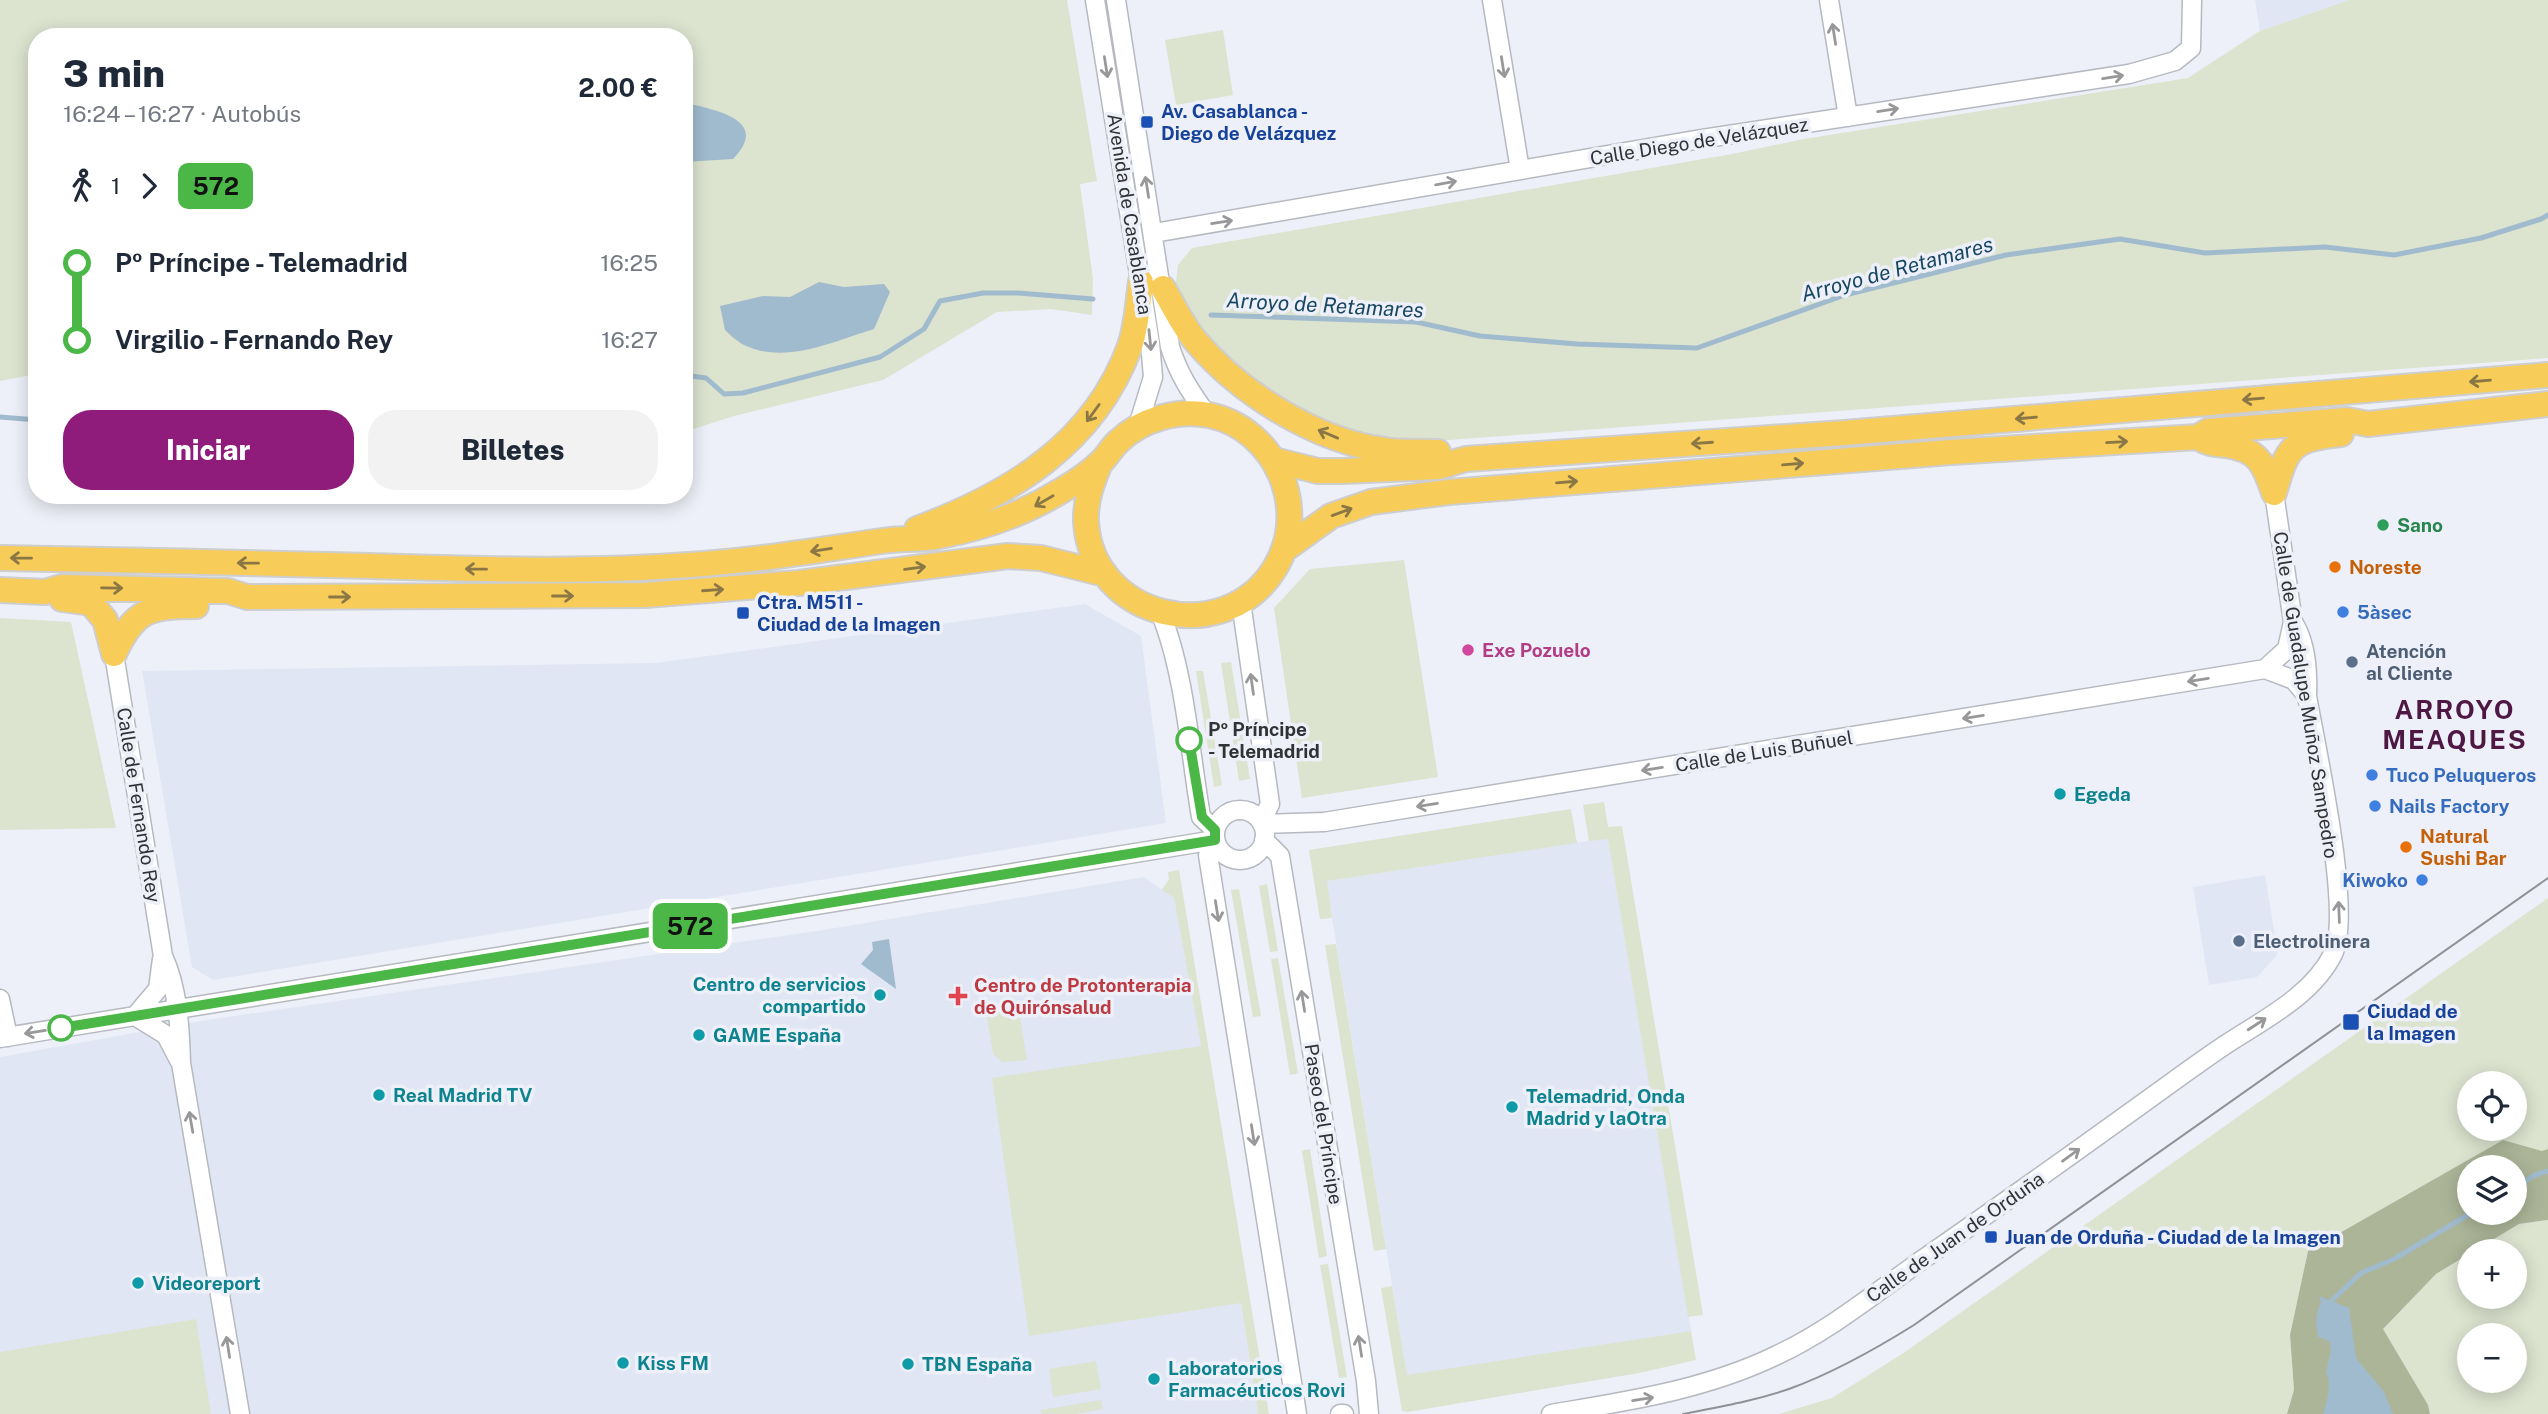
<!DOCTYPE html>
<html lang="es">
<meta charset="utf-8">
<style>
:root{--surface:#fff;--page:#f2f2f3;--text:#1f2937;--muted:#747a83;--accent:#8f1b7b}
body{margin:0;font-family:"Public Sans",sans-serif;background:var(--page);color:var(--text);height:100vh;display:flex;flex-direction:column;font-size:26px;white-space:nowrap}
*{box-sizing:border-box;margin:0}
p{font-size:23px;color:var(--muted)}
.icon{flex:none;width:38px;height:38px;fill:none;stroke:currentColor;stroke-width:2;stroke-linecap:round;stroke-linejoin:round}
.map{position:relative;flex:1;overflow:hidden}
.sheet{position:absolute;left:28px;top:28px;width:665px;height:476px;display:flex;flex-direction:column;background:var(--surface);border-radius:28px;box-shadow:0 4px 18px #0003}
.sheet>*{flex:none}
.badge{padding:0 14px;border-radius:10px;font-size:24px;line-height:46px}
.fabs{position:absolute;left:2457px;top:1071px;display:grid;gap:14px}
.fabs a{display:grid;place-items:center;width:70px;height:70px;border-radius:50%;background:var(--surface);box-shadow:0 4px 18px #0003;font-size:35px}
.map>.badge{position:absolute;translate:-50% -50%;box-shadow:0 0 0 4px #fff}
.legs{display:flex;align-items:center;gap:10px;height:77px;padding:0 35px;font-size:23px}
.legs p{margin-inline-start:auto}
.overview{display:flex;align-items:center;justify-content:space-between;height:119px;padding:0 35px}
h1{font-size:38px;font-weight:800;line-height:52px}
.primary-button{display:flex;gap:14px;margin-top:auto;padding:14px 35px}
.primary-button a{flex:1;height:80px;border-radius:28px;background:var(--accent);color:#fff;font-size:28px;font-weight:800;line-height:80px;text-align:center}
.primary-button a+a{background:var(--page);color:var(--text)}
ul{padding:0 35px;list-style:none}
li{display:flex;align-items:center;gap:24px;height:77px;font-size:26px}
li i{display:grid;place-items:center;width:10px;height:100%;margin:0 9px;background:currentColor}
li i::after{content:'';width:18px;height:18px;margin:-9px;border:5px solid;border-radius:50%;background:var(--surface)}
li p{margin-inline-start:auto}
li:first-child i{background:linear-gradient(#0000 50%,currentColor 0)}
li:last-child i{background:linear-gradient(currentColor 50%,#0000 0)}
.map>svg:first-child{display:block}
.built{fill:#e1e6f5}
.green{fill:#dce3cf;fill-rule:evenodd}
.forest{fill:#acb598;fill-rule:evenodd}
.water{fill:#a0bbce}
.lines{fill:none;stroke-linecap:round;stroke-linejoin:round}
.stream{stroke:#a0bbce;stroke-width:5}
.minor-casing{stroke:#b6b9c0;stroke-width:21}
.highway-casing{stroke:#cececf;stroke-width:28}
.minor{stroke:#fff;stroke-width:18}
.highway{stroke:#f7cc58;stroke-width:24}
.tram{stroke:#8f9197;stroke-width:2}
.oneway{stroke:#98989a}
.oneway2{stroke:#8a7745}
.line-1-casing{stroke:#fff;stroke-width:16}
.line-1{stroke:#4ab747;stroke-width:10}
.transit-dot{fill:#1a4fb4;stroke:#edf0f8;stroke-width:2.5}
.leisure-dot{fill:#2e9e5b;stroke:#edf0f8;stroke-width:2.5}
.food-dot{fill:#e8710a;stroke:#edf0f8;stroke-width:2.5}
.shop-dot{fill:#3f7fe0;stroke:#edf0f8;stroke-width:2.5}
.hotel-dot{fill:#d1479c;stroke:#edf0f8;stroke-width:2.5}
.service-dot{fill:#5c6f8a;stroke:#edf0f8;stroke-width:2.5}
.stop-1-dot{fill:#fff;stroke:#4ab747;stroke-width:3.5}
.culture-dot{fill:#0f9aa8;stroke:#edf0f8;stroke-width:2.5}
.health-dot{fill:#e0444e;stroke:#edf0f8;stroke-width:2.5}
.labels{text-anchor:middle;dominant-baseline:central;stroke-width:7;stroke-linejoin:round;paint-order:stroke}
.transit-label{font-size:19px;font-weight:bold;fill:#164399;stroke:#edf0f8;text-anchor:start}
.street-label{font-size:19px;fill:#313235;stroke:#edf0f8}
.leisure-label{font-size:19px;font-weight:bold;fill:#27864d;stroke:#edf0f8;text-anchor:start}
.food-label{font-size:19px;font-weight:bold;fill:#c56008;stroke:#edf0f8;text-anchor:start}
.shop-label{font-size:19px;font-weight:bold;fill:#366cbe;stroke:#edf0f8;text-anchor:start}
.hotel-label{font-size:19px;font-weight:bold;fill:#b23c85;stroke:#edf0f8;text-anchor:start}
.service-label{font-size:19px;font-weight:bold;fill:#4e5e75;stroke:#edf0f8;text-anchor:start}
.stop-label{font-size:19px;font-weight:bold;fill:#313235;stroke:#edf0f8;text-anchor:start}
.culture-label{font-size:19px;font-weight:bold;fill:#0d838f;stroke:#edf0f8;text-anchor:start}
.health-label{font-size:19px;font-weight:bold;fill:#be3a42;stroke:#edf0f8;text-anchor:start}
.water-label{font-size:21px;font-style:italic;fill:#184764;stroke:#edf0f8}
.district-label{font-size:26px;font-weight:bold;letter-spacing:2px;fill:#4f1844;stroke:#edf0f8}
</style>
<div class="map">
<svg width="2548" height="1414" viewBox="0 0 2548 1414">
<rect width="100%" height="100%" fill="#edf0f8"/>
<path class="built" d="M 2255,0 L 2349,0 L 2260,31 Z
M 1085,604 L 1141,636 L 1166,823 L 213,980 L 192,967 L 142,671 L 656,663 Z
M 1608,838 L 1691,1331 L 1407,1376 L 1326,881 Z
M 2265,875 L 2278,954 L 2257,977 L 2209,985 L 2193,887 Z
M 1144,877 L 1174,898 L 1201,1046 L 1258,1414 L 0,1414 L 0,1057 L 207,1020 L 823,930 Z"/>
<path class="green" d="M 0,0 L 1067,0 L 1097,181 L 1080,184 L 1093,279 L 1092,315 L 1051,309 L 997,312 L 883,380 L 734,416 L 684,432 L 684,37 L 37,37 L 37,374 L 0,381 Z
M 2349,0 L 2548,0 L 2548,358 L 1409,443 L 1337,429 L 1293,409 L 1204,340 L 1175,292 L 1178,265 L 1192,248 L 1732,154 L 1804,139 L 2188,78 L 2260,31 Z
M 1223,30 L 1233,95 L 1176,105 L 1165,40 Z
M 1404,560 L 1438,777 L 1302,798 L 1274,608 L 1310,569 Z
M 0,618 L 71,622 L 116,828 L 0,830 Z
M 1231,662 L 1250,779 L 1239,781 L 1221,663 Z
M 1196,671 L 1203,671 L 1222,785 L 1214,787 Z
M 1604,802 L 1608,827 L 1622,826 L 1703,1315 L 1688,1317 L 1608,839 L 1589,841 L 1583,805 Z
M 1571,809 L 1577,843 L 1327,881 L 1332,918 L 1320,919 L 1309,850 Z
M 1179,870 L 1269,1414 L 1258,1414 L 1241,1303 L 1029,1336 L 992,1078 L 1201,1046 L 1174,898 L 1162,890 L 1169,879 L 1168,872 Z
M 1267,884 L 1278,951 L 1270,952 L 1259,886 Z
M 1239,889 L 1261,1016 L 1253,1017 L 1231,890 Z
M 2548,898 L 2548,1149 L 2542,1152 L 2503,1140 L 2308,1251 L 2290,1335 L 2294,1390 L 2287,1414 L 1779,1414 L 1832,1398 L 1905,1352 ZM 2469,1083 L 2515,1083 L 2515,1129 L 2469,1129 Z
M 1336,944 L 1386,1249 L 1374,1251 L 1325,945 Z
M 1278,958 L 1298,1073 L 1290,1075 L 1271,959 Z
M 1018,1004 L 1027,1060 L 1002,1062 L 993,1054 L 986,1010 Z
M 1310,1149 L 1327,1256 L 1319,1258 L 1302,1151 Z
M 2548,1220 L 2548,1414 L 2430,1414 L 2428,1405 L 2382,1329 L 2436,1274 L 2469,1254 L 2469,1297 L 2515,1297 L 2515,1251 L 2474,1251 L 2519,1224 ZM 2469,1335 L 2515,1335 L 2515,1381 L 2469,1381 Z
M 1328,1264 L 1347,1377 L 1339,1378 L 1320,1265 Z
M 1392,1286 L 1407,1375 L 1691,1331 L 1696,1360 L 1639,1373 L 1407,1412 L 1402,1411 L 1381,1288 Z
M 196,1319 L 211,1414 L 0,1414 L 0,1352 Z
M 1096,1361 L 1101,1389 L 1053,1397 L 1049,1369 Z
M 1101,1400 L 1103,1409 L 1076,1414 L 1042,1414 L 1041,1410 Z"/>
<path class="forest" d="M 2503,1140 L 2542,1151 L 2548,1149 L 2548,1220 L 2519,1224 L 2474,1251 L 2469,1251 L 2469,1254 L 2436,1274 L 2383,1329 L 2428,1405 L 2430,1414 L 2287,1414 L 2294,1390 L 2290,1335 L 2308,1251 ZM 2469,1167 L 2515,1167 L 2515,1213 L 2469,1213 Z"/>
<path class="water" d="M 695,105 C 724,112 768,123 733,159 L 684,162 L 684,106 Z
M 819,282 L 844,287 L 884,284 L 890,292 L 874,329 C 834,341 784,366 742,344 C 736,340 730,335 725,330 L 720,306 L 763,296 L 790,297 Z
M 889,939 L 896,989 L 861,964 L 873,950 L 872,942 Z
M 2319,1296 L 2349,1308 L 2356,1358 L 2384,1392 L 2393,1414 L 2323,1414 C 2327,1402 2332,1383 2326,1372 L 2331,1350 L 2329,1341 L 2318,1337 C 2316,1325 2315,1313 2321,1303 Z"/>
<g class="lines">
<path class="stream" d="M 1211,315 L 1416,322 L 1480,336 L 1577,344 L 1697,348 L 1845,295 L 2006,255 L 2120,239 L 2205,253 L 2325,247 L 2394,255 L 2481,238 L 2541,219 L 2548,215
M 684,375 L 706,378 L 724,394 L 743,393 L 880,357 L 924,329 L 940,301 L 983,293 L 1018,293 L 1093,299
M 0,417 L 37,420
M 2515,1187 L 2535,1175 L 2548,1171
M 2330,1305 L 2330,1302 L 2361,1273 L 2394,1259 L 2471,1213"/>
<defs>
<path id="minor" d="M 1095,0 L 1150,343 L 1153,377 L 1138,426
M 1116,0 L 1170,347 C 1179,375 1190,391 1207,415
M 1492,0 L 1520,170
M 1829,0 L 1848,117
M 1154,233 L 1701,139 L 2129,74 L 2175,61 L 2191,48 L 2192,0
M 1241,602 L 1270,804 L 1261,822
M 1160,612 C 1185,672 1190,753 1201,817 L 1215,830
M 114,654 L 163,956 C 178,988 180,1028 181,1063 L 240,1414
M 2265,669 L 2287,649 L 2293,622
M1215 835a25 25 0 1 1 50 0a25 25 0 1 1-50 0Z
M 1262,824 L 1324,822 L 2265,669 L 2294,680 L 2307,696
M 1264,840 L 1280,856 L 1366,1381 L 1369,1414
M 1217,847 L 1208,855 L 1297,1414
M 162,959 L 158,989 L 135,1016 L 166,1035 L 179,1060
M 0,999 L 8,1037
M 0,1038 L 1215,840
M 1340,1414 L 1344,1414
M 1551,1414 C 1628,1401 1704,1390 1775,1356 C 1827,1332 1873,1295 1919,1262 C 2004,1203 2088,1143 2171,1083 C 2189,1070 2207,1057 2225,1045 C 2263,1020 2312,996 2333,954 C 2353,913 2316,748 2307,696 C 2308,673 2306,642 2293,622 L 2274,493"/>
<path id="highway" d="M 1163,288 C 1173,305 1182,324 1194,339 C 1238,392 1315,441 1385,450 C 1402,453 1421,451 1438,452
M 2199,438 C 2209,444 2214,444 2226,445 C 2259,450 2264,464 2274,493
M 1274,460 L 1318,471 L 1342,471 L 1438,467 L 1466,459 L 1844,433 L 2548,375
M 2274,493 C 2287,447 2291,439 2341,434
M 917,529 C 1011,494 1094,444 1130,346 C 1137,326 1138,302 1141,282
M 1285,549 L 1331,516 L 1371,502 L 1449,492 L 1951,452 L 2198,437 L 2208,431 L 2347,420 L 2368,424 L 2548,404
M 0,558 C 124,560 247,563 371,566 C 477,569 583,573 689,565 C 754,561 818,550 882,541 C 900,538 918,540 935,537 C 979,529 1020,516 1059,492 C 1073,484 1090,473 1102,461 C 1108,455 1112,447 1119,441 C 1142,419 1178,409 1209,415 C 1276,429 1311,509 1275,568 C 1225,650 1092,619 1086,522 C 1085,501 1092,482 1100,463
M 0,590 L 45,592 L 62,587 L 228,591 L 247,597 L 645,595 L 799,583 L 1008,556 L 1041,558 L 1105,574
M 62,599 L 91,603 L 105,620 L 114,654
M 114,654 C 134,610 149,606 196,606"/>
</defs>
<use href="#minor" class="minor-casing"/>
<use href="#highway" class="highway-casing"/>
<use href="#minor" class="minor"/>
<use href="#highway" class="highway"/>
<path class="tram" d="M 1683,1414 C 1718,1407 1754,1401 1789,1389 C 1833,1373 1874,1350 1914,1325 L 2548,878"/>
</g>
<defs><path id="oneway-shaft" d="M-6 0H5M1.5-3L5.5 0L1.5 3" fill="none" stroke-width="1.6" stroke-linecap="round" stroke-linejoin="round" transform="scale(1.75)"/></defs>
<g class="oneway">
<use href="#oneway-shaft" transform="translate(1834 34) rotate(-99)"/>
<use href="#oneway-shaft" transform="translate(1106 67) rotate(81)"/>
<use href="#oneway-shaft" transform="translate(1503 67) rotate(81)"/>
<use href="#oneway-shaft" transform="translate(2113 77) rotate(-9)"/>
<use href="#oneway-shaft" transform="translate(1888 110) rotate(-9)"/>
<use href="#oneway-shaft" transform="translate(1446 183) rotate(-10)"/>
<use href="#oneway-shaft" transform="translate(1147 187) rotate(-99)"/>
<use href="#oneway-shaft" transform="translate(1222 222) rotate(-9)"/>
<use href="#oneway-shaft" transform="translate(1150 340) rotate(84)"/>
<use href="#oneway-shaft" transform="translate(2198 680) rotate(171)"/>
<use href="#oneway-shaft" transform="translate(1252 684) rotate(-98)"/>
<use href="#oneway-shaft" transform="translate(1973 717) rotate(171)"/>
<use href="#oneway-shaft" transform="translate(1652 769) rotate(171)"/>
<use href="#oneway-shaft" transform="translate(1427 805) rotate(171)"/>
<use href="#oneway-shaft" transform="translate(1217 911) rotate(81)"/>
<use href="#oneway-shaft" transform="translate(2339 912) rotate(-92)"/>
<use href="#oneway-shaft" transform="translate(1303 1001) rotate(-99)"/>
<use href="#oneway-shaft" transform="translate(2257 1024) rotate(-33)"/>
<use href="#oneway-shaft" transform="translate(35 1032) rotate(171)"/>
<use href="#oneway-shaft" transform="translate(191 1122) rotate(-100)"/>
<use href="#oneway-shaft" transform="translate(1253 1135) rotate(81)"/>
<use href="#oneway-shaft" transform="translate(2071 1155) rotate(-36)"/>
<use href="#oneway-shaft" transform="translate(1360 1346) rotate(-99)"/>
<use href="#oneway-shaft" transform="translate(228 1347) rotate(-99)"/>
<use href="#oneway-shaft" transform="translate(1643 1399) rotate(-9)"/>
</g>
<g class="oneway2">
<use href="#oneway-shaft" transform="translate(2480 381) rotate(175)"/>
<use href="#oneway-shaft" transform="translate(2253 399) rotate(175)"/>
<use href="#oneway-shaft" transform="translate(1093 413) rotate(126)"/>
<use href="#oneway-shaft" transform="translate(2026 418) rotate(175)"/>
<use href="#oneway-shaft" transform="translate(1328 434) rotate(-157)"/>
<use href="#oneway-shaft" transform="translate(2117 442) rotate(-3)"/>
<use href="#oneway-shaft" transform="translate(1702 443) rotate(176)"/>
<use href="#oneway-shaft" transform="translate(1793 464) rotate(-5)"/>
<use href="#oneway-shaft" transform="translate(1567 482) rotate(-5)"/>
<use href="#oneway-shaft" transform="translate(1044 501) rotate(150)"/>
<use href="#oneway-shaft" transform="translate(1342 512) rotate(-20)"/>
<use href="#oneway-shaft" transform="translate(821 550) rotate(171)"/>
<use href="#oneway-shaft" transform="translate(21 558) rotate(-179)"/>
<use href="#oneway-shaft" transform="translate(248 563) rotate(-179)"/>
<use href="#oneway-shaft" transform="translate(915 568) rotate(-8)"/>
<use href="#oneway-shaft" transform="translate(476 569) rotate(-179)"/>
<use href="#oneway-shaft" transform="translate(112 588) rotate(1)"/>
<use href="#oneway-shaft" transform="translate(713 590) rotate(-4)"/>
<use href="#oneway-shaft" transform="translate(563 596)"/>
<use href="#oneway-shaft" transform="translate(340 597)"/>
</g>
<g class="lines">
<defs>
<path id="line-1" d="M 61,1028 L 1215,840 L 1215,830 L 1202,817 L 1189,740"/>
</defs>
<use href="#line-1" class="line-1-casing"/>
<use href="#line-1" class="line-1"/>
</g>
<g class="transit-dot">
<rect x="1140" y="115" width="14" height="14" rx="3.5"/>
<rect x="736" y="606" width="14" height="14" rx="3.5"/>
<rect x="2342" y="1013" width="18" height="18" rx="3.5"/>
<rect x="1984" y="1230" width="14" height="14" rx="3.5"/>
</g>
<circle class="leisure-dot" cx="2383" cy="525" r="7"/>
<g class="food-dot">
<circle cx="2335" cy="567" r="7"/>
<circle cx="2406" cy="847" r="7"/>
</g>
<g class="shop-dot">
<circle cx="2343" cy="612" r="7"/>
<circle cx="2372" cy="775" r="7"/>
<circle cx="2375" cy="806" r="7"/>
<circle cx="2422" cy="880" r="7"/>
</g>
<circle class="hotel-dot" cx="1468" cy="650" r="7"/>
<g class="service-dot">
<circle cx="2352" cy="662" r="7"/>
<circle cx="2239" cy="941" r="7"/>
</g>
<g class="stop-1-dot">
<circle cx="1189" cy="740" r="12"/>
<circle cx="61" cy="1028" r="12"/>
</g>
<g class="culture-dot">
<circle cx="2060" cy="794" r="7"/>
<circle cx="880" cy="995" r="7"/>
<circle cx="699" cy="1035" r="7"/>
<circle cx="379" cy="1095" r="7"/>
<circle cx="1512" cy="1107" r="7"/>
<circle cx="138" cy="1283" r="7"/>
<circle cx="623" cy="1363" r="7"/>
<circle cx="908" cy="1364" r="7"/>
<circle cx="1154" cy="1379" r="7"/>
</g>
<path class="health-dot" d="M954.5 985.5h7v7h7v7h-7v7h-7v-7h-7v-7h7z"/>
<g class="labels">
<g class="transit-label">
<text x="1161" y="111">Av. Casablanca -<tspan x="1161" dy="22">Diego de Velázquez</tspan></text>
<text x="757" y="602">Ctra. M511 -<tspan x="757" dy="22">Ciudad de la Imagen</tspan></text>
<text x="2367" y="1011">Ciudad de<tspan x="2367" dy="22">la Imagen</tspan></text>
<text x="2005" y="1237">Juan de Orduña - Ciudad de la Imagen</text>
</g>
<g class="street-label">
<text transform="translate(1699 141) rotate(-9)">Calle Diego de Velázquez</text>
<text transform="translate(1130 214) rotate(81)">Avenida de Casablanca</text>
<text transform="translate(2306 695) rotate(81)">Calle de Guadalupe Muñoz Sampedro</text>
<text transform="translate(1764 751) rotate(-9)">Calle de Luis Buñuel</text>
<text transform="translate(139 805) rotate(81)">Calle de Fernando Rey</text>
<text transform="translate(1324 1124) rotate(81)">Paseo del Príncipe</text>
<text transform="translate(1955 1237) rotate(-35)">Calle de Juan de Orduña</text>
</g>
<g class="leisure-label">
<text x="2397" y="525">Sano</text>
</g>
<g class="food-label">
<text x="2349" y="567">Noreste</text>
<text x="2420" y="836">Natural<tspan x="2420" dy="22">Sushi Bar</tspan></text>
</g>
<g class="shop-label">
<text x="2357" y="612">5àsec</text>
<text x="2386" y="775">Tuco Peluqueros</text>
<text x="2389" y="806">Nails Factory</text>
<text x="2408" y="880" text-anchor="end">Kiwoko</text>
</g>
<g class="hotel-label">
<text x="1482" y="650">Exe Pozuelo</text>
</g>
<g class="service-label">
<text x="2366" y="651">Atención<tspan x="2366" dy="22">al Cliente</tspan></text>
<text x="2253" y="941">Electrolinera</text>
</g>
<g class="stop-label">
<text x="1208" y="729">Pº Príncipe<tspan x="1208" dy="22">- Telemadrid</tspan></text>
</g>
<g class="culture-label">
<text x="2074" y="794">Egeda</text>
<text x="866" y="984" text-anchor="end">Centro de servicios<tspan x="866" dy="22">compartido</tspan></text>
<text x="713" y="1035">GAME España</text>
<text x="393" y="1095">Real Madrid TV</text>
<text x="1526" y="1096">Telemadrid, Onda<tspan x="1526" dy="22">Madrid y laOtra</tspan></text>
<text x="152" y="1283">Videoreport</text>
<text x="637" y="1363">Kiss FM</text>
<text x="922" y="1364">TBN España</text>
<text x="1168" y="1368">Laboratorios<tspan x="1168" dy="22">Farmacéuticos Rovi</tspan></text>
</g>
<g class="health-label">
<text x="974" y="985">Centro de Protonterapia<tspan x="974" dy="22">de Quirónsalud</tspan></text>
</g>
<g class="water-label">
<text transform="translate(1897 269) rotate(-15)">Arroyo de Retamares</text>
<text transform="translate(1325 305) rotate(3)">Arroyo de Retamares</text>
</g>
<g class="district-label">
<text x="2455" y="709">ARROYO<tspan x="2455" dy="30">MEAQUES</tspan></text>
</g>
</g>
</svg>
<div class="fabs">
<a><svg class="icon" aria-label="locate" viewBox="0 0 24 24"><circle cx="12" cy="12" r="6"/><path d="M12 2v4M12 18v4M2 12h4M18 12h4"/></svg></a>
<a><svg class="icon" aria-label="layers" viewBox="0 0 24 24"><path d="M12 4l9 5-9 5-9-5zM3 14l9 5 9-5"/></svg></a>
<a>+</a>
<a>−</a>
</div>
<b class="badge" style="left:690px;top:926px;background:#4ab747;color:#111">572</b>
<section class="sheet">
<div class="overview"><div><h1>3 min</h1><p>16:24 – 16:27 · Autobús</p></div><b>2.00 €</b></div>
<div class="legs"><svg class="icon" aria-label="walk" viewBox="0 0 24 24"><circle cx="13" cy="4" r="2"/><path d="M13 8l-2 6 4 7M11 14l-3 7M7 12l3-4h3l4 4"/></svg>1<svg class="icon" aria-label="forward" viewBox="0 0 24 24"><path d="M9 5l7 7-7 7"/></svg><b class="badge" style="background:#4ab747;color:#111">572</b></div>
<ul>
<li><i style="color:#4ab747"></i><b>Pº Príncipe - Telemadrid</b><p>16:25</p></li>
<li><i style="color:#4ab747"></i><b>Virgilio - Fernando Rey</b><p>16:27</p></li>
</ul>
<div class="primary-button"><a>Iniciar</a><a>Billetes</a></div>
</section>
</div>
